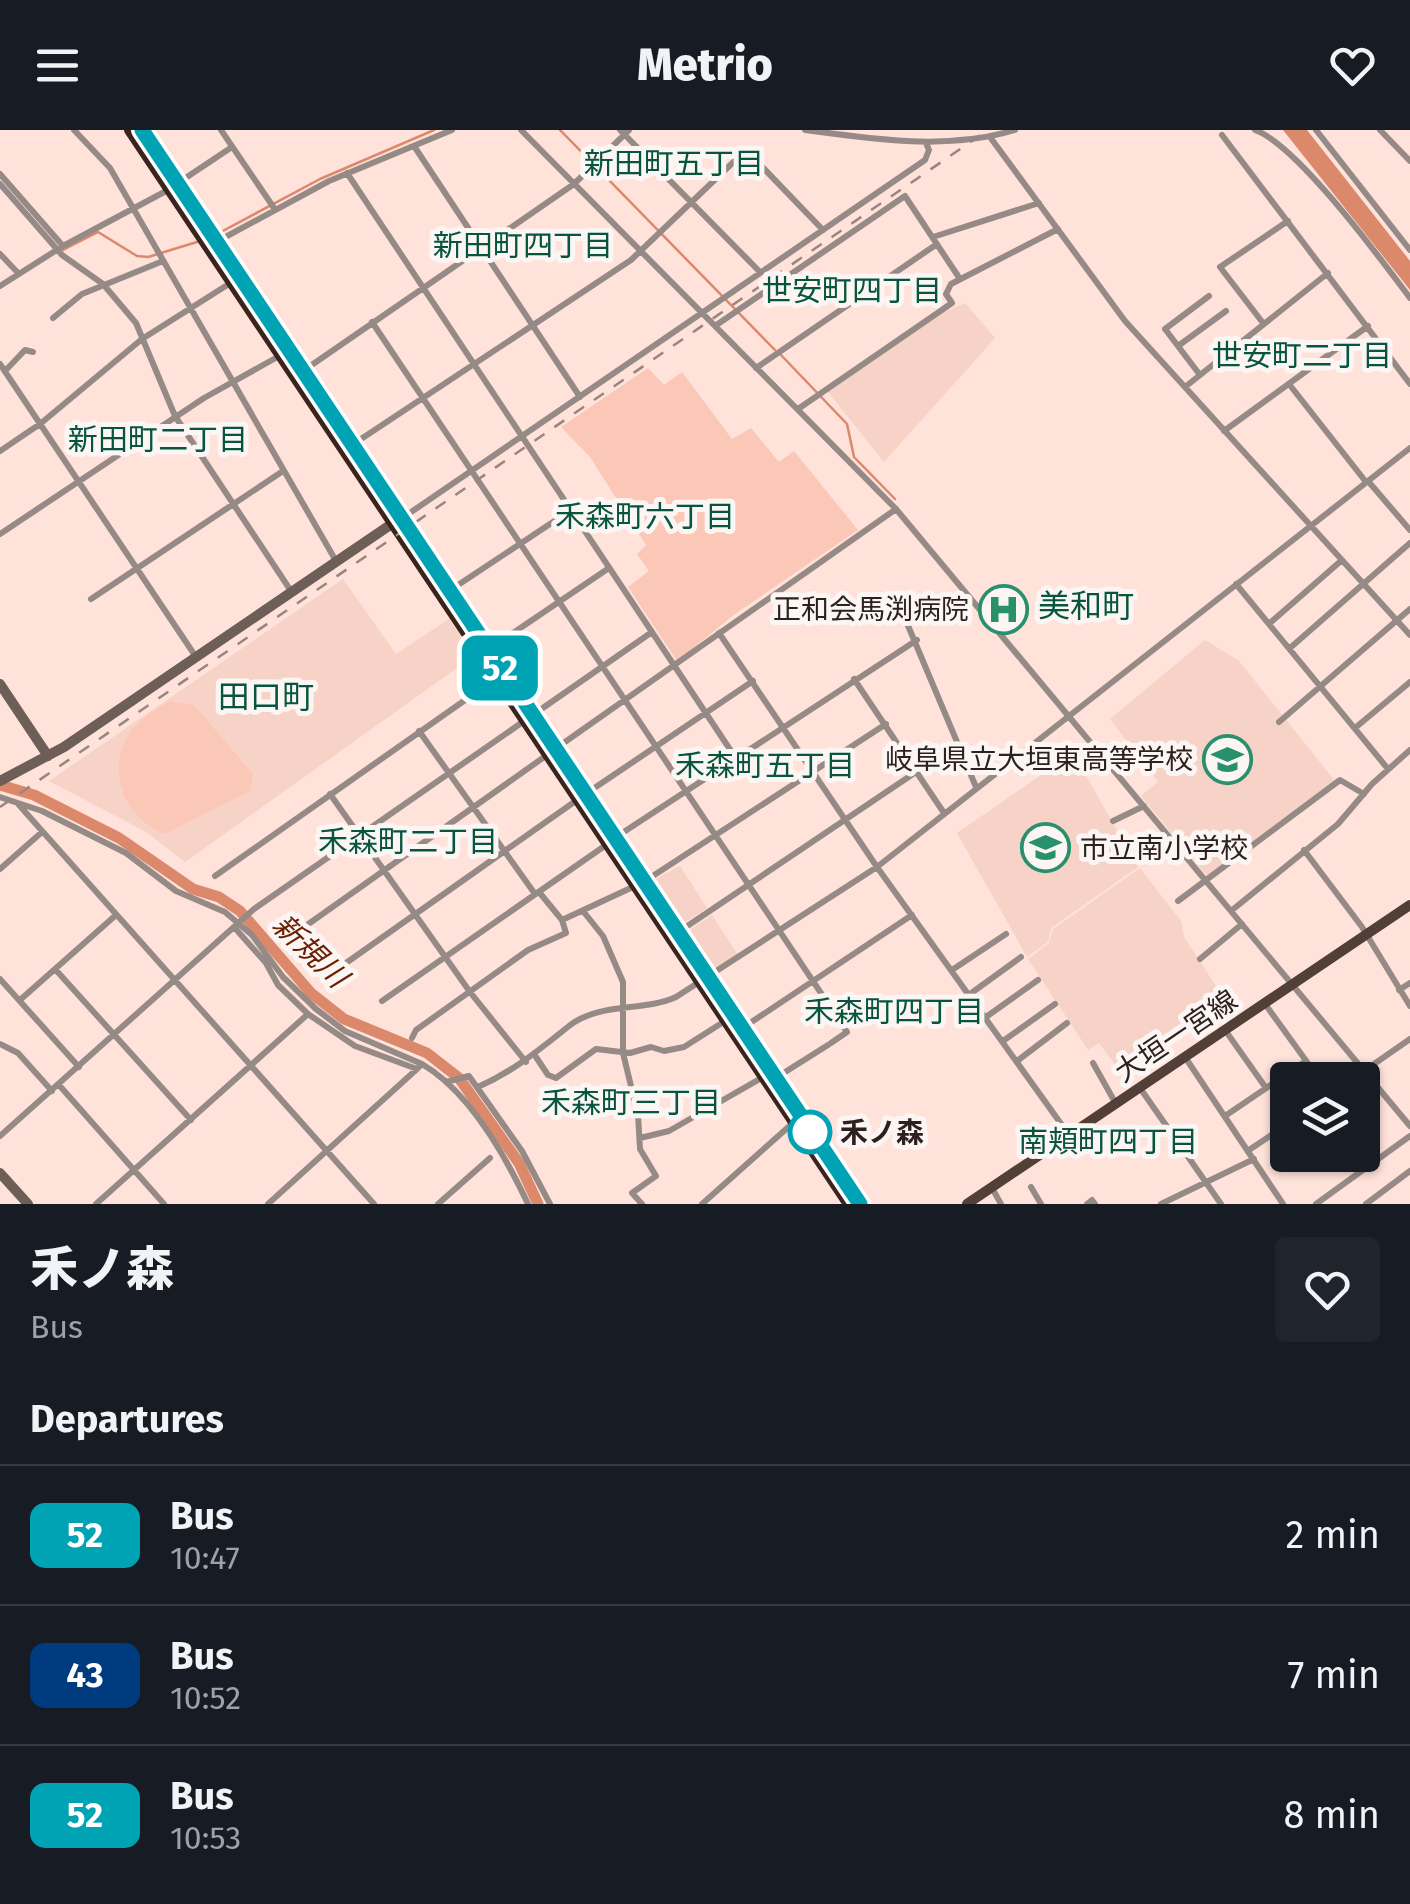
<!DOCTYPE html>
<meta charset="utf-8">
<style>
:root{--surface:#171b24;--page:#20242c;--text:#f1f3f6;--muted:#9ea1a6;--line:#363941}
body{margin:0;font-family:"Fira Sans","Noto Sans JP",sans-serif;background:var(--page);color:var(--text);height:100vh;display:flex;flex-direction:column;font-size:38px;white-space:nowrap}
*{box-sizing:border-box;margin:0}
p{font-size:32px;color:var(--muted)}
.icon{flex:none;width:55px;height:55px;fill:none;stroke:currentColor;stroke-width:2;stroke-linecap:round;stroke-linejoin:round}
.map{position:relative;height:1074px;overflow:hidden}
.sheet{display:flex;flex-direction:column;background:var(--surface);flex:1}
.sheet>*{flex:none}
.badge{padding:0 20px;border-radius:15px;font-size:35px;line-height:65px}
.tools{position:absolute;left:1270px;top:932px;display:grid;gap:20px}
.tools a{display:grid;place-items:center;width:110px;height:110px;border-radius:10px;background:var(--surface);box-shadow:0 2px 8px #0004;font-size:50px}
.map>.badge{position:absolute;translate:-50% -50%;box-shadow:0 0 0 5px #fff}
h2{padding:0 30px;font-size:38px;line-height:90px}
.round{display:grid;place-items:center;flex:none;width:105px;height:105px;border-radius:10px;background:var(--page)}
.summary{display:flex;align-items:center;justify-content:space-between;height:170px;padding:0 30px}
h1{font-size:48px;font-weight:800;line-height:75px}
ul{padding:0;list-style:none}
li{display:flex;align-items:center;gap:30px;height:140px;padding:0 30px;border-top:2px solid var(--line)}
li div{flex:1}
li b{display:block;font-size:38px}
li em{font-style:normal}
li .badge{min-width:110px;font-weight:700;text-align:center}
header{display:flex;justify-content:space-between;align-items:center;height:130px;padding:0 30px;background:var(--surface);font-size:45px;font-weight:800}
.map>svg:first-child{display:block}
.built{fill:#f6d3c6}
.green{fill:#fbc8b7}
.water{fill:#dc886b}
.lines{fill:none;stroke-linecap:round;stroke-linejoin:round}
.stream{stroke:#dc886b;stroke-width:2.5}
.river{stroke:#dc886b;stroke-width:11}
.street{stroke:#968a87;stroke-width:6}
.secondary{stroke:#6e5e58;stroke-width:10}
.primary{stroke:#523f38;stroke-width:10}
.highway{stroke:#3a251e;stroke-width:12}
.rail{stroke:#99857f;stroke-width:2.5;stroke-dasharray:12 12;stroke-linecap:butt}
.line-casing{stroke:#fff;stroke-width:22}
.line{stroke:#00a3b4;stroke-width:15}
.stop-dot{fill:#fff;stroke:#00a3b4;stroke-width:5}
.labels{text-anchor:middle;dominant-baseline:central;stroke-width:10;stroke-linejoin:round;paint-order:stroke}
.poi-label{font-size:28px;fill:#2c211e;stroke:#fbf5f3;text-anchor:end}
.street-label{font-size:28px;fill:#2c211e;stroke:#fbf5f3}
.stop-label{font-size:28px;font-weight:bold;fill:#2c211e;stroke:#fbf5f3;text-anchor:start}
.neighbourhood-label{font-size:30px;fill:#07553e;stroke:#fbf5f3}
.water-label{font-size:30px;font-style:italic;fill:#6a1f00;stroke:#fbf5f3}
.quarter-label{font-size:32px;fill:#07553e;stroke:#fbf5f3}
</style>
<header><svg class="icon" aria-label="menu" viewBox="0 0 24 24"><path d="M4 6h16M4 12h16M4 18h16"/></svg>Metrio<svg class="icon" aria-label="heart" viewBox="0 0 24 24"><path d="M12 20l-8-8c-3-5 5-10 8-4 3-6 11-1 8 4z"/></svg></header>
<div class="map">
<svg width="1410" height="1074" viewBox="0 0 1410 1074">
<rect width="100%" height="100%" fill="#ffe2d9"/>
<path class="built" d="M 965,173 L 995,208 L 884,332 L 828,262 L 944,182 Z
M 343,449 L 396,524 L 449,489 L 474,526 L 185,732 L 146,702 L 49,651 Z
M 1205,510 L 1239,531 L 1335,651 L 1208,747 L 1141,666 L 1158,652 L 1110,589 Z
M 1073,623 L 1138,737 L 1051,798 L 1048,812 L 1027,827 L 957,703 Z
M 680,736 L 707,778 L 679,796 L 650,752 Z
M 1140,738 L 1181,791 L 1184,807 L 1222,865 L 1117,937 L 1099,913 L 1088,920 L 1028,829 L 1049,813 L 1053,799 Z
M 712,785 L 738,825 L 711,843 L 685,803 Z"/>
<path class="green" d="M 648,238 L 664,255 L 682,242 L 732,309 L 751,298 L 779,332 L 794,321 L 858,400 L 735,484 L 677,531 L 628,457 L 649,441 L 637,424 L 646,415 L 590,327 L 561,297 Z
M 170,571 L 194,575 L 253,644 L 250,661 L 165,704 C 123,688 104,638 132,600 C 142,587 156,580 170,571 Z"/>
<path class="water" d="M 1283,0 L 1307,0 L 1410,131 L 1410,160 Z"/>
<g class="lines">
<path class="stream" d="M 560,0 L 775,220
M 219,103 L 320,49 L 434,0
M 63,120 L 98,102 L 137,126 L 148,127 L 197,112
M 781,225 L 847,294 L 854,327 L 895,369"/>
<path class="river" d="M 0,655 L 34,665 L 119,708 L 193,759 L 219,767 L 240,781 L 311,863 L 344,889 L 427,923 L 459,948 L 519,1033 L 538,1074"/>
<path class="street" d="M 74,0 L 110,38 L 336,431
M 221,0 L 274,78
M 521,0 L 896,379 L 1410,996
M 620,0 L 760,142
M 805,0 C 876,9 945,21 1015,0
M 1255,0 C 1297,15 1380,128 1410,168
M 1316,0 L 1410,120
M 1380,0 L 1410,31
M 1222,5 L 1410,254
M 990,7 L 1125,191 L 1410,505
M 414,16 L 580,267
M 347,43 L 735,627
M 0,44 L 63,116
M 178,53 L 232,17
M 0,54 L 62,125 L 103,154 L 136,193 L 175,286 L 291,461
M 933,107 L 1039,73
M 218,111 L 329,51 L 452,0
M 0,124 L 19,144
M 0,156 L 63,116 L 168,60
M 53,188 L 82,164 L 163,131
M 372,192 L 847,902 L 831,913
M 1263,193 L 1220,137 L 1288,91
M 715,196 L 905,66 L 960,149
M 1178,216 L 1226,181
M 0,234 L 196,527
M 756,238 L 937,114
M 5,241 L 25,220 L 33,222
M 303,241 L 574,54 L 629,0
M 1200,245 L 1165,199 L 1209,166
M 1289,254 L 1366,352
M 1185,257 L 1328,143
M 798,279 L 952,173 L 946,164 L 951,154 L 1058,99
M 1224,301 L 1368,196
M 352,315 L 631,130 L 746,20 L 823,100
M 0,321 L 40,294 L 142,209 L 232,152
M 1368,351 L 1410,400
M 401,389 L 925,30 L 929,20 L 926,13
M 0,404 L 204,268 L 281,225
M 1236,454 L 1388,639
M 449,461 L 571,380
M 91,469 L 283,341
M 901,479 L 976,657
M 1270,493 L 1342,430
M 719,503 L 877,737 L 1069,1005
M 1290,518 L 1410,413
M 488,520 L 609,438
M 854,549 L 944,683
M 1279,592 L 1410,479
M 1355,598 L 1410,552
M 419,601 L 535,764
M 555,619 L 896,379
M 330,664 L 470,862 L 526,932
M 584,665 L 753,551
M 0,667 L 42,681 L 126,723 L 176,761 L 225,782 L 252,805 L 283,847 L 316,879 L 345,901 L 422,934
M 19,675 L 374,1074
M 1113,691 L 1144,676
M 613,709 L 917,510
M 1304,720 L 1362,797 L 1410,876
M 0,739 L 42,702
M 215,746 L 495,549
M 642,753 L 886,594
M 539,762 L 562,790 L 635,756
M 1178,771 L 1340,650 L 1364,664
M 583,781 L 603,806 L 623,852 L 623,923 L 638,985 L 640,1019 L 656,1046 L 632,1063 L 642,1074
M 1231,781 L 1338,694 L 1372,654 L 1410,620
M 234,797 L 266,833 L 278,855 L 308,884 L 355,916 L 417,939 L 422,934 C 470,962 505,1025 528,1074
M 677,803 L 916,642
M 283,812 L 547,625
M 1200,829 L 1242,794
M 55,839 L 116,785
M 952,840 L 1006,804
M 329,845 L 577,670
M 0,849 L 79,937
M 1399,860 L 1410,853
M 970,864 L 1021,827
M 20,870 L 55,839 L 191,990
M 382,871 L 606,715
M 1265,874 L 1320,950
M 986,887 L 1038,850
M 741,899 L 912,785
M 1225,900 L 1266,958
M 412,908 L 416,900 L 528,820 L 566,803 L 562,790
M 1003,911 L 1055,874
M 0,914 L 18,923 L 52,961
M 536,927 L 548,945 L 556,948 L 596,919 L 630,923 L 651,917 L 664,921 L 684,917 L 725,891
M 1185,927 L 1283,1074
M 1017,931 L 1067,893
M 1093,933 L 1116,974
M 774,949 L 828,915
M 1351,950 L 1410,909
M 446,952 L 469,946 L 522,1021 L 550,1074
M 59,955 L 164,1074
M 478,957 C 514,941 540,919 569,896 C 599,872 643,882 676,867 L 877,737 L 1410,318
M 1140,958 L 1221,1074
M 1225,986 L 1306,931
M 0,1006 L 254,779 L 652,502
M 640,1008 L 669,1001 L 763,947
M 1249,1020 L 1288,994
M 1031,1057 L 1041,1074
M 992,1058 L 1001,1074
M 96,1074 L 308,884
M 268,1074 L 417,939
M 438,1074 L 490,1028
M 702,1074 L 794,992
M 1087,1074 L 1092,1070 L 1095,1074
M 1161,1074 L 1254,1029
M 1316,1074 L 1410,1006
M 1366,1074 L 1410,1041"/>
<path class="secondary" d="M 0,554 L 48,626
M 0,651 L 64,617 L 396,391
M 0,1043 L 28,1074"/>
<path class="primary" d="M 967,1074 L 1410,775"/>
<path class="highway" d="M 130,0 L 849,1074
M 142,0 L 583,664
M 664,785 L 731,884"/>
<path class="rail" d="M 0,677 L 988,0"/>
</g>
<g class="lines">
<defs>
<path id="line" d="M 142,0 L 860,1074"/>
</defs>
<use href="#line" class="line-casing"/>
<use href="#line" class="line"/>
</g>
<defs>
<symbol id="hospital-ring" viewBox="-11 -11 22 22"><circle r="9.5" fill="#fbf5f3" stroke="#28906d" stroke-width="1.5"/><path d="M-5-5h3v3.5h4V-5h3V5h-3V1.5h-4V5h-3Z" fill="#28906d"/></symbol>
<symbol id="school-ring" viewBox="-11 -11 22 22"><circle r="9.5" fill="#fbf5f3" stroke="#28906d" stroke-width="1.5"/><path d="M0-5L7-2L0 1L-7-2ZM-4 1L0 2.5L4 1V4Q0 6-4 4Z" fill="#28906d"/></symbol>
</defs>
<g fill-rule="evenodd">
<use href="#hospital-ring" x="976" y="452" width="55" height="55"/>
<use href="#school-ring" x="1200" y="602" width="55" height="55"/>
<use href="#school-ring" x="1018" y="690" width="55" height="55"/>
</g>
<circle class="stop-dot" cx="810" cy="1002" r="20"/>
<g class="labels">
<g class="poi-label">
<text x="969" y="479">正和会馬渕病院</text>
<text x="1193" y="629">岐阜県立大垣東高等学校</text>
<text x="1080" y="718" text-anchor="start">市立南小学校</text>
</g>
<g class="street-label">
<text transform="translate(1176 906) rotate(-34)">大垣一宮線</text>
</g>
<g class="stop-label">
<text x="840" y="1002">禾ノ森</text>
</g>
<g class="neighbourhood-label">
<text x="674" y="34">新田町五丁目</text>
<text x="523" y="116">新田町四丁目</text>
<text x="852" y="161">世安町四丁目</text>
<text x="1302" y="226">世安町二丁目</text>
<text x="158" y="310">新田町二丁目</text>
<text x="645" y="387">禾森町六丁目</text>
<text x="765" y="636">禾森町五丁目</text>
<text x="408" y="712">禾森町二丁目</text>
<text x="894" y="882">禾森町四丁目</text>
<text x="631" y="973">禾森町三丁目</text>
<text x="1108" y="1012">南頬町四丁目</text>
</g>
<g class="water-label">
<text transform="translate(310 821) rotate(44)">新規川</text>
</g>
<g class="quarter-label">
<text x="1086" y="476">美和町</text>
<text x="266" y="567">田口町</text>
</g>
</g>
</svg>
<div class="tools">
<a><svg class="icon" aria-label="layers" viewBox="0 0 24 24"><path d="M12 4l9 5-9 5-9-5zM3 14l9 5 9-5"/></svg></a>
</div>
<b class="badge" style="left:500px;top:538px;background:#00a3b4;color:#fff">52</b>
</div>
<section class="sheet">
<div class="summary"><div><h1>禾ノ森</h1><p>Bus</p></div><a class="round"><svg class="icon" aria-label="heart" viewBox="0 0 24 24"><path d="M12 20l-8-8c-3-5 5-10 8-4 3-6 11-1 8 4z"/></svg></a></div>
<h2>Departures</h2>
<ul>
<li><span class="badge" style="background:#00a3b4;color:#fff">52</span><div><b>Bus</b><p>10:47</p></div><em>2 min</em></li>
<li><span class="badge" style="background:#003b80;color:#fff">43</span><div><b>Bus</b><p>10:52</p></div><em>7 min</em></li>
<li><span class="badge" style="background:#00a3b4;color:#fff">52</span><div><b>Bus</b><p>10:53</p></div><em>8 min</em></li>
</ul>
</section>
